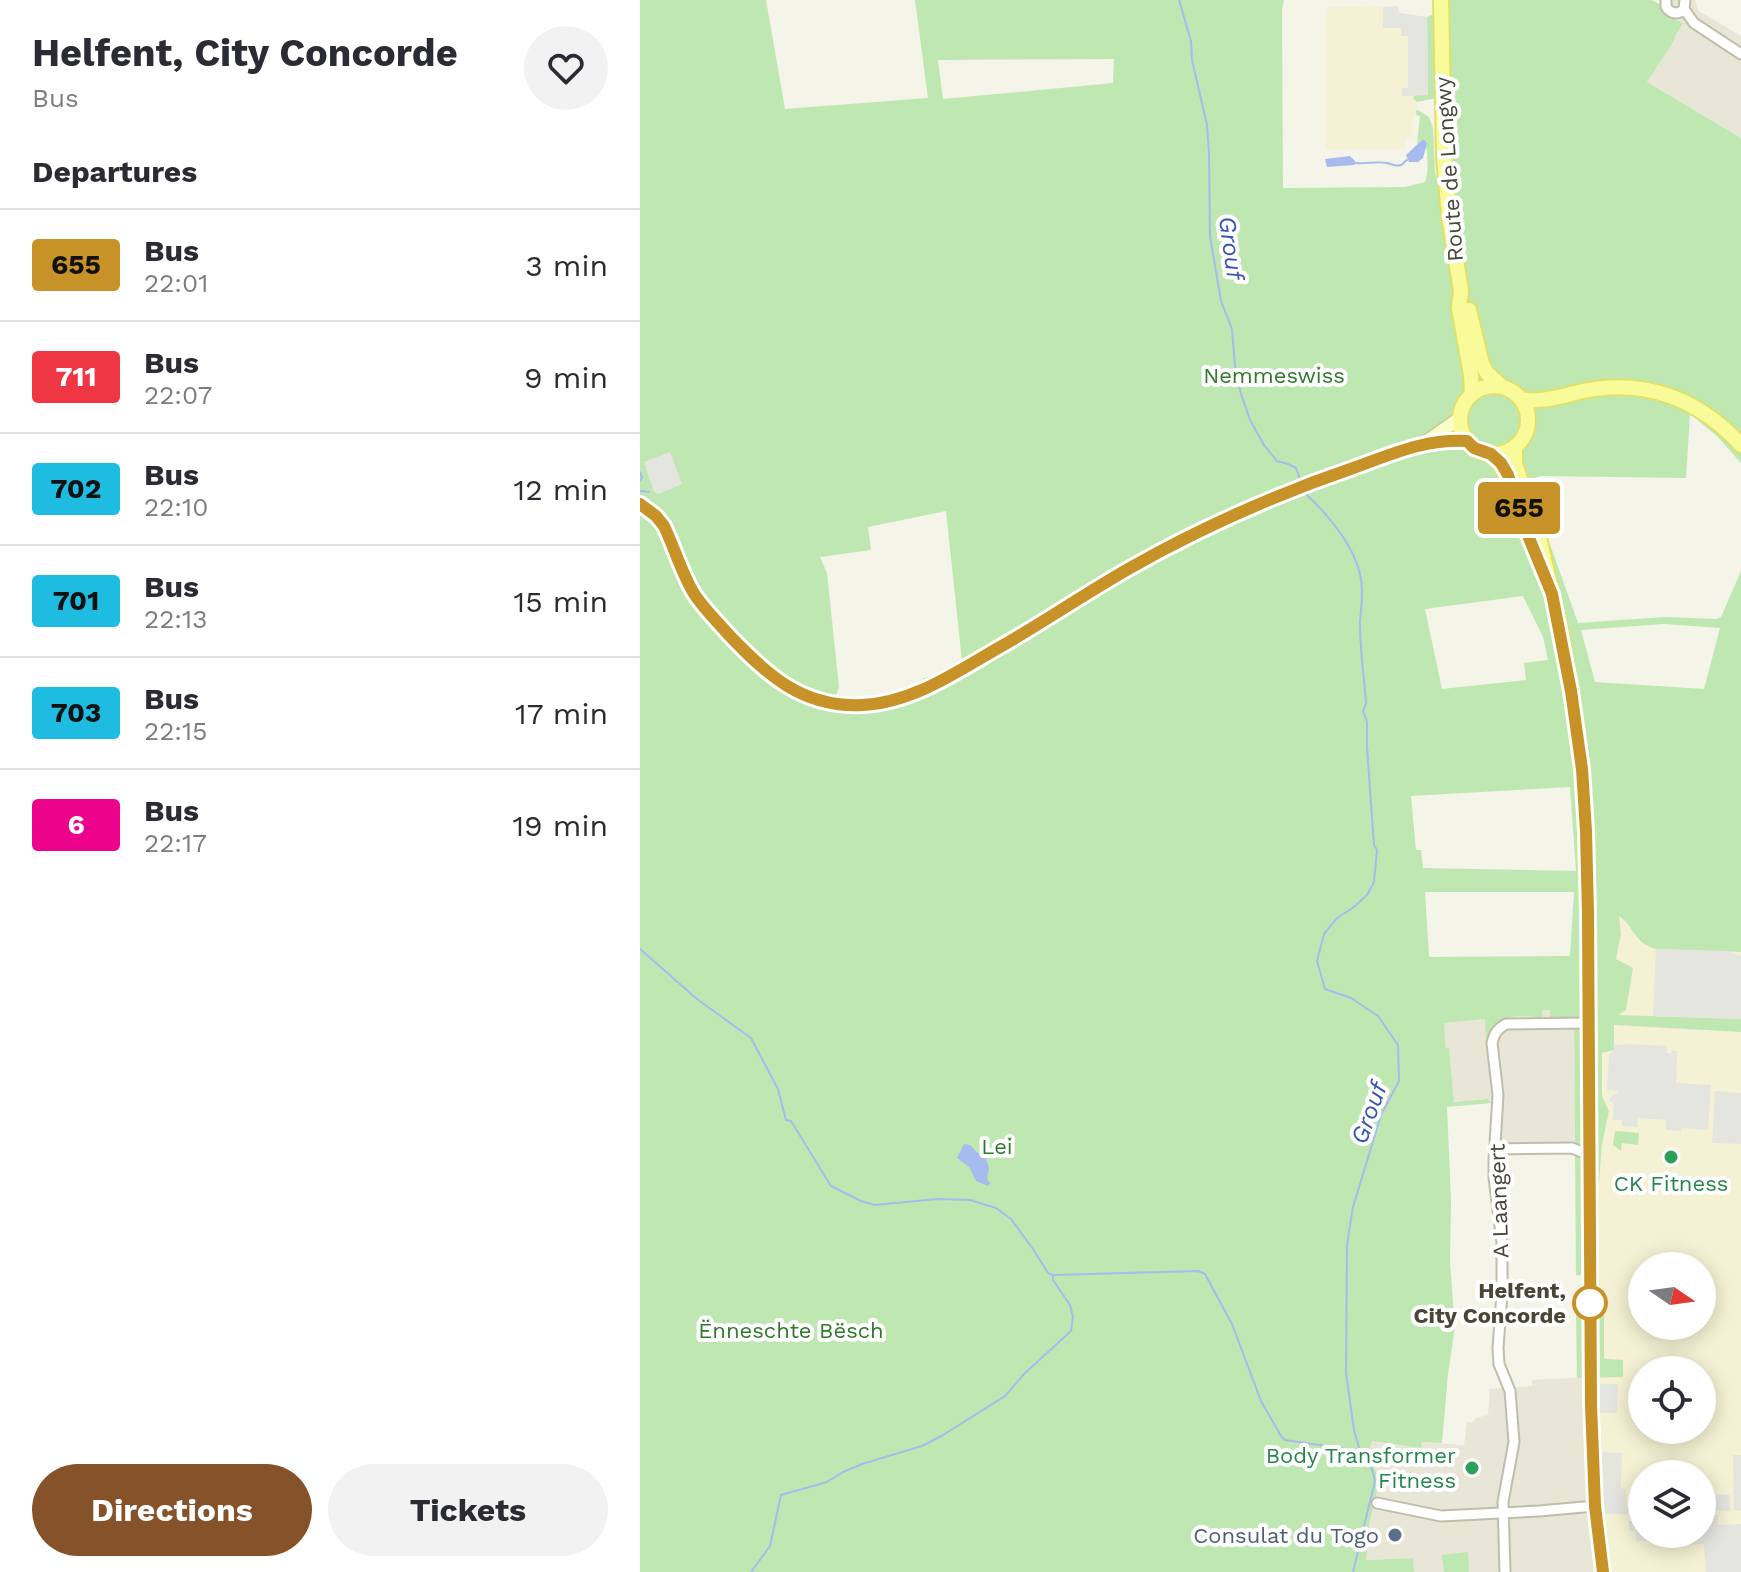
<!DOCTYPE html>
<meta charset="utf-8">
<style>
:root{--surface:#fff;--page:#f2f2f3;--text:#2b2b33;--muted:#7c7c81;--line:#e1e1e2;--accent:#85522a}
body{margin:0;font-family:"Work Sans",sans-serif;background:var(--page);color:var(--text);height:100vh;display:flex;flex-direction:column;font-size:30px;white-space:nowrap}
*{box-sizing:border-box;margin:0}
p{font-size:26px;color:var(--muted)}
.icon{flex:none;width:44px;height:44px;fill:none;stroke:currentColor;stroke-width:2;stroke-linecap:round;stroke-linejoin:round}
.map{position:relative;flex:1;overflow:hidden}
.side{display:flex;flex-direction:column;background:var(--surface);width:640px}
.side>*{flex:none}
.badge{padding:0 16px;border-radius:6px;font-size:28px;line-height:52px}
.needle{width:52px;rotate:103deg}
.controls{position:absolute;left:988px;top:1252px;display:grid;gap:16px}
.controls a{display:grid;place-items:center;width:88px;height:88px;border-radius:50%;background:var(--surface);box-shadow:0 4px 20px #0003;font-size:40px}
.map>.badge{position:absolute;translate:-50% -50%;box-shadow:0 0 0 4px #fff}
h2{padding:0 32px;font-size:30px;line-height:72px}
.round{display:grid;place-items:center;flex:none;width:84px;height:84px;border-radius:42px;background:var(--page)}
.headline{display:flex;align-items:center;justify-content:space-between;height:136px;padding:0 32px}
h1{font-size:38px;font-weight:700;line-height:60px}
.primary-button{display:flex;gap:16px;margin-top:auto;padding:16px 32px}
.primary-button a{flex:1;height:92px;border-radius:48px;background:var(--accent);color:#fff;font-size:32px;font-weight:700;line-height:92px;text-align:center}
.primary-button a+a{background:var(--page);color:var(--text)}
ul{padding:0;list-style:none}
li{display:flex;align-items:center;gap:24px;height:112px;padding:0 32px;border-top:2px solid var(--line)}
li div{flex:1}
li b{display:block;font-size:30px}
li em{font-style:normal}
li .badge{min-width:88px;font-weight:700;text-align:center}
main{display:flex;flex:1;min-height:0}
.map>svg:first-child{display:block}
.residential{fill:#e8e7d7}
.commercial{fill:#f5f1d4;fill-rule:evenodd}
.green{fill:#bfe7b2;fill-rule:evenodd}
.parking{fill:#e5e5e0}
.water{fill:#a7bbee}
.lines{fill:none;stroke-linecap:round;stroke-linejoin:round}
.stream{stroke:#a7bbee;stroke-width:2}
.minor-casing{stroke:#bfbeab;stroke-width:13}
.secondary-casing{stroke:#cccf97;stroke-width:16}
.primary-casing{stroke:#e0e16a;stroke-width:18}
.minor{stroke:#fff;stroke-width:9}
.secondary{stroke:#fafdc9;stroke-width:12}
.primary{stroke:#f9fb9a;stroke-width:14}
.line-casing{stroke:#fff;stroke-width:18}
.line{stroke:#c79227;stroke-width:12}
.leisure-dot{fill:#2e9e5b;stroke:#fff;stroke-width:3}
.stop-dot{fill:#fff;stroke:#c79227;stroke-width:4}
.service-dot{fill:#5c6f8a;stroke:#fff;stroke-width:3}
.labels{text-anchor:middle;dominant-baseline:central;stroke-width:8;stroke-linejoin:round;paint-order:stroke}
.street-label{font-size:22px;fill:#474637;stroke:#fff}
.park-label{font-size:22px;fill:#31782b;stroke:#fff}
.leisure-label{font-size:22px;fill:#27864d;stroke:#fff}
.stop-label{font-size:22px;font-weight:bold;fill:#474637;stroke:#fff;text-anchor:end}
.service-label{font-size:22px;fill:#4e5e75;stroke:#fff;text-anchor:end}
.water-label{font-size:24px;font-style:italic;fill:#3354b1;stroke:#fff}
</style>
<main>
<section class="side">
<div class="headline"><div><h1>Helfent, City Concorde</h1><p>Bus</p></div><a class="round"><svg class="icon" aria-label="heart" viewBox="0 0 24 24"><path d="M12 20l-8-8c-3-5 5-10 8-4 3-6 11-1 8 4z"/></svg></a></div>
<h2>Departures</h2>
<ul>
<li><span class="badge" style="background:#c79227;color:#111">655</span><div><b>Bus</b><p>22:01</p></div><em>3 min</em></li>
<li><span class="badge" style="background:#ef3744;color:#fff">711</span><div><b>Bus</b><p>22:07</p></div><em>9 min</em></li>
<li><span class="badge" style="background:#1fbce1;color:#111">702</span><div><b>Bus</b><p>22:10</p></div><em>12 min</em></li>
<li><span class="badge" style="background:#1fbce1;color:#111">701</span><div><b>Bus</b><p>22:13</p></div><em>15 min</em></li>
<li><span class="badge" style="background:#1fbce1;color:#111">703</span><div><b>Bus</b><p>22:15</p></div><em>17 min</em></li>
<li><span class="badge" style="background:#ed028c;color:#fff">6</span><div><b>Bus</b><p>22:17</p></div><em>19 min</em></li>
</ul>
<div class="primary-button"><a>Directions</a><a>Tickets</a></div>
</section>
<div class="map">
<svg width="1101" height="1572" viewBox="0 0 1101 1572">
<rect width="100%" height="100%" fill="#f4f4e8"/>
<path class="residential" d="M 1021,0 L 1055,0 L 1059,11 L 1101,36 L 1101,138 L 1007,82 L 1034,41 L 1034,36 L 1043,23 L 1027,15 L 1022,9 Z
M 902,1010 L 910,1010 L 910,1017 L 934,1016 L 935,1154 L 864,1155 L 861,1156 L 860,1159 L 849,1160 L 851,1103 L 847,1099 L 814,1102 L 809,1049 L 806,1048 L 804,1023 L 845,1019 L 847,1038 L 852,1028 L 862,1018 L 901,1017 Z
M 951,1377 L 963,1572 L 774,1572 L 772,1558 L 726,1560 L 729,1537 L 727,1536 L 740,1479 L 724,1448 L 731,1441 L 781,1448 L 782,1442 L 824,1445 L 827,1422 L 833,1422 L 835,1418 L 848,1415 L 850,1389 L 892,1386 L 892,1380 Z"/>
<path class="commercial" d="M 758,6 L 759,13 L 787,17 L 774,101 L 777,102 L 778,110 L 776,111 L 776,115 L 774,116 L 774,138 L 765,138 L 765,149 L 685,149 L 685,47 L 687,7 Z
M 978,916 L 986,921 L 1000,942 L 1007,947 L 1016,949 L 1101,952 L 1101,1019 L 977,1015 L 976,960 L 981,934 Z
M 974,1025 L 1101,1032 L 1101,1572 L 963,1572 L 949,1183 L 959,1182 L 962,1144 L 969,1111 L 962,1096 L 962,1053 L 973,1045 ZM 1002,1266 L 1062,1266 L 1062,1326 L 1002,1326 ZM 1002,1370 L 1062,1370 L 1062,1430 L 1002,1430 ZM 1002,1474 L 1062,1474 L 1062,1534 L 1002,1534 Z"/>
<path class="green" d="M 0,0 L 126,0 L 145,109 L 288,98 L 275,0 L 644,0 L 642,10 L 643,188 L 765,187 L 785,182 C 789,171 788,152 785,141 L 782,140 L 777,144 L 780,116 L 776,115 L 776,111 L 778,110 L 789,117 L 793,128 L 795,173 L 807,211 L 802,97 L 777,102 L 773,98 L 775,95 L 788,94 L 787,17 L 794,14 L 794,0 L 1012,0 L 1021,5 C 1023,16 1034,18 1043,23 L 1035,36 L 1034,41 L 1007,82 L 1101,138 L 1101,463 L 1077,436 L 1050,414 L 1046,478 L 901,476 L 887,480 L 938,623 L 1025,617 L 1076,619 L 1081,617 L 1101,571 L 1101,952 L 1016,949 C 994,944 995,927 979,916 L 981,934 L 976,959 L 993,968 L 986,1010 L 978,1015 L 1101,1019 L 1101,1032 L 974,1025 L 974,1050 L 962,1053 L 962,1096 L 969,1111 L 962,1144 L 959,1183 L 950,1183 L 950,1275 L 936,1275 L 934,1017 L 910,1017 L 910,1010 L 902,1010 L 902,1017 C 875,1017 859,1011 846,1039 L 845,1019 L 804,1023 L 806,1048 L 809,1048 L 814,1102 L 848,1099 L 851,1103 L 807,1107 L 811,1200 L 810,1263 L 815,1327 L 808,1374 L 802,1443 L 782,1442 L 781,1448 L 732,1441 L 730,1448 L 725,1449 L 740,1479 L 727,1535 L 729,1537 L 726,1560 L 773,1558 L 774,1572 L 0,1572 ZM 474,59 L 473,83 L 303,99 L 298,60 ZM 306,511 L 322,661 L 294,677 L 283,678 L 283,681 C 253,694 229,699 196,696 L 199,687 L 187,573 L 180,557 L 231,550 L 228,527 ZM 883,596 L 903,637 L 908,660 L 884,663 L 886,680 L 802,689 L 785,609 ZM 1024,624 L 1080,628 L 1064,689 L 955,682 L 941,630 ZM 930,787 L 936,871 L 783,868 L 781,850 L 776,850 L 771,796 ZM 785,892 L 934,892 L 930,956 L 789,957 Z
M 975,1131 L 999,1133 L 998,1145 L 982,1143 L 981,1151 L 973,1145 Z
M 959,1290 L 964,1290 L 964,1358 L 967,1359 L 983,1360 L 983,1377 L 937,1378 L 936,1313 L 956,1313 Z
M 828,1552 L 829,1572 L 804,1572 L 802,1555 Z"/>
<path class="parking" d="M 758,6 L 759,13 L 787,17 L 788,95 L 762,96 L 762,88 L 768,88 L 768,36 L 761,36 L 761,28 L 743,28 L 743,7 Z
M 30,452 L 42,484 L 19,494 L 14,492 L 4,462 Z
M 1016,949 L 1086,951 L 1101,956 L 1101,1019 L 1013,1016 Z
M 991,1044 L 1027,1046 L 1027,1053 L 1031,1053 L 1032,1051 L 1037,1051 L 1036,1083 L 1071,1085 L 1068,1130 L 1042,1128 L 1041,1131 L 1026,1130 L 1026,1120 L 998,1118 L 997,1127 L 982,1126 L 982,1120 L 973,1120 L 974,1105 L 969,1099 L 979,1091 L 967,1090 L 969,1055 L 974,1050 L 973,1045 Z
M 1075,1091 L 1101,1093 L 1101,1144 L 1072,1143 Z
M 959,1384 L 978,1384 L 977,1413 L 960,1413 Z
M 961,1452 L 982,1453 L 981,1488 L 986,1489 L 986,1507 L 1002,1508 L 1002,1515 L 965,1514 Z
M 1093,1455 L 1101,1455 L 1101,1511 L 1094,1510 Z
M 1062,1494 L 1090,1495 L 1090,1511 L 1062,1510 Z
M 1062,1515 L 1078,1515 L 1078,1525 L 1101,1524 L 1101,1572 L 1066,1572 L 1064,1544 L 1039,1545 L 1039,1537 L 1044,1537 L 1045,1534 L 1062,1534 Z
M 989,1521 L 1002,1521 L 1002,1534 L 1022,1534 L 1022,1540 L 996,1541 L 996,1531 L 989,1531 Z"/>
<path class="water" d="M 782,140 L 785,140 L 787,144 L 783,158 L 778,162 L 769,162 L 766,155 Z
M 710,156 L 717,163 L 714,165 L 687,167 L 685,159 Z
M 324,1144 L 330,1145 L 338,1153 L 345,1156 L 349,1168 L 347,1179 L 350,1183 L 348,1186 L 336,1181 L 329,1167 L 317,1158 Z"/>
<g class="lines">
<path class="stream" d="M 539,0 L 551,41 L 552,60 L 567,125 L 569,153 L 570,236 L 581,301 L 592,329 L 595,366 L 601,394 L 610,420 L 624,445 L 637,461 L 648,464 L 656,468 L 660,479
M 717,163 C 727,164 737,161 747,163 C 752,164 756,167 761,165 C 763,164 765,161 767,160
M 0,472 L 2,478 L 0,481
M 0,491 L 9,492
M 665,493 C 687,514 713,544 720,574 C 724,591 721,606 720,623 C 720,650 724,677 726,703 L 723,711 L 727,722 L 727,747 L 734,845 L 737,850 L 734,882 L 727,895 L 714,907 L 697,918 L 684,934 L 677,961 L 685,989 L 711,998 L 738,1016 L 758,1045 L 759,1081 L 741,1115 L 713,1207 L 707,1244 L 706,1373 L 714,1430 L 720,1451 L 732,1469 L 735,1481 L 713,1572
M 0,949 L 57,999 L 111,1038 L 138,1089 L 146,1120 L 151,1121 L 191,1186 L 221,1201 L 235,1205 L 297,1199 L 330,1200 L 356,1208 L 371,1219 L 393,1249 L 408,1273 L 413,1275 L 558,1271 L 565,1274 L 592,1324 L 621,1401 L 641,1436 L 645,1440 L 719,1451
M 111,1572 L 130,1546 L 141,1495 L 187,1482 L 203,1472 L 222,1464 L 282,1446 L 303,1435 L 365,1396 L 384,1374 L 431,1331 L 433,1317 L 430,1305 L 413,1280 L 413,1275"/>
<defs>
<path id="minor" d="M 1026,0 L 1026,7 C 1031,14 1038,15 1044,9
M 1045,0 L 1044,9 L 1054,23 L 1101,54
M 854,1149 L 932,1148 L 949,1155
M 737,1503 L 801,1516 L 899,1511 L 955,1506
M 865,1572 L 863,1502 L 874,1442 L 870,1391 L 859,1364 L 858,1348 L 862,1294 L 862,1243 L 854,1177 L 854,1160 L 858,1095 L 852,1043 C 854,1034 857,1029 866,1024 L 948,1023"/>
<path id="secondary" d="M 786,442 L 820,418
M 0,504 L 16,516 L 24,526 C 34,547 41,571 53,592 C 62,607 76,620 88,634 C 123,670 151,699 204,704 C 256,710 301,680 344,656 C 381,635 417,612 453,590 C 536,538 624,498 716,467 C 756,453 784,439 827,441"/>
<path id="primary" d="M 801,0 L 804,157 L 809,216 L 821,291 L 819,308 L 831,375 L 832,394
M 829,310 L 842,364 L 847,373 L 861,386
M820 420a34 34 0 1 1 68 0a34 34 0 1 1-68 0Z
M 881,399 C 902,403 922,396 943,391 C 1005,378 1059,399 1101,445
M 875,448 L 875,464 L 897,529 L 920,628 L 931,691 L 942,769 L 946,831 L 948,914 L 951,1405 L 955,1506 L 963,1572
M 851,454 C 876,478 883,521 896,553"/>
</defs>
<use href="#minor" class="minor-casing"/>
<use href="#secondary" class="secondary-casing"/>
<use href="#primary" class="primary-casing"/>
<use href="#minor" class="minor"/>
<use href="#secondary" class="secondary"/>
<use href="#primary" class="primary"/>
</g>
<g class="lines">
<defs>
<path id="line" d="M 0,504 L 16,516 L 24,526 C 34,547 41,571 53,592 C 62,607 76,620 88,634 C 126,674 162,708 222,705 C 273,703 318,671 360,647 C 404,622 446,593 490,568 C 562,527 637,494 716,467 C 755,453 785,439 827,441 L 834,448 L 851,454 L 861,463 L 868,475 L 887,533 L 912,594 L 931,691 L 942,769 L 946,831 L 948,914 L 951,1405 L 955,1506 L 963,1572"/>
</defs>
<use href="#line" class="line-casing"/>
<use href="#line" class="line"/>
</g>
<g class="leisure-dot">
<circle cx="1031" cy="1157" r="8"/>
<circle cx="832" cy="1468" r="8"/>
</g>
<circle class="stop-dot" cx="950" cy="1303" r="16"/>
<circle class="service-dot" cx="755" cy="1535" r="8"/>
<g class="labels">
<g class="street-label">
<text transform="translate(809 169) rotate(-94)">Route de Longwy</text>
<text transform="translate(859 1201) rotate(-92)">A Laangert</text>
</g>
<g class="park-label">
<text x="634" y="375">Nemmeswiss</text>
<text x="357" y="1146">Lei</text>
<text x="151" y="1330">Ënneschte Bësch</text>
</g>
<g class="leisure-label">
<text x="1031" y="1183">CK Fitness</text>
<text x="816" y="1455" text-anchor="end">Body Transformer<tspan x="816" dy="25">Fitness</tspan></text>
</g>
<g class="stop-label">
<text x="926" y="1290">Helfent,<tspan x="926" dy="25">City Concorde</tspan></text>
</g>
<g class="service-label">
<text x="739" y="1535">Consulat du Togo</text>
</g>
<g class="water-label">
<text transform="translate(591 248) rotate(82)">Grouf</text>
<text transform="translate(729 1113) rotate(-70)">Grouf</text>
</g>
</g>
</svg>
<div class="controls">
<a><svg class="needle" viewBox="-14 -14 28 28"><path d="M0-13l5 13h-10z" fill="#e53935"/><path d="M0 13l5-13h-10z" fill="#7c7c81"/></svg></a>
<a><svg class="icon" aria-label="locate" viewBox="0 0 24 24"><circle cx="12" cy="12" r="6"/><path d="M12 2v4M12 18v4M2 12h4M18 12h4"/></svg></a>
<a><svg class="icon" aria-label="layers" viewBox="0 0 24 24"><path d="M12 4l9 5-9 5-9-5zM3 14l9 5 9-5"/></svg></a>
</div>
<b class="badge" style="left:879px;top:508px;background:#c79227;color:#111">655</b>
</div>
</main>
